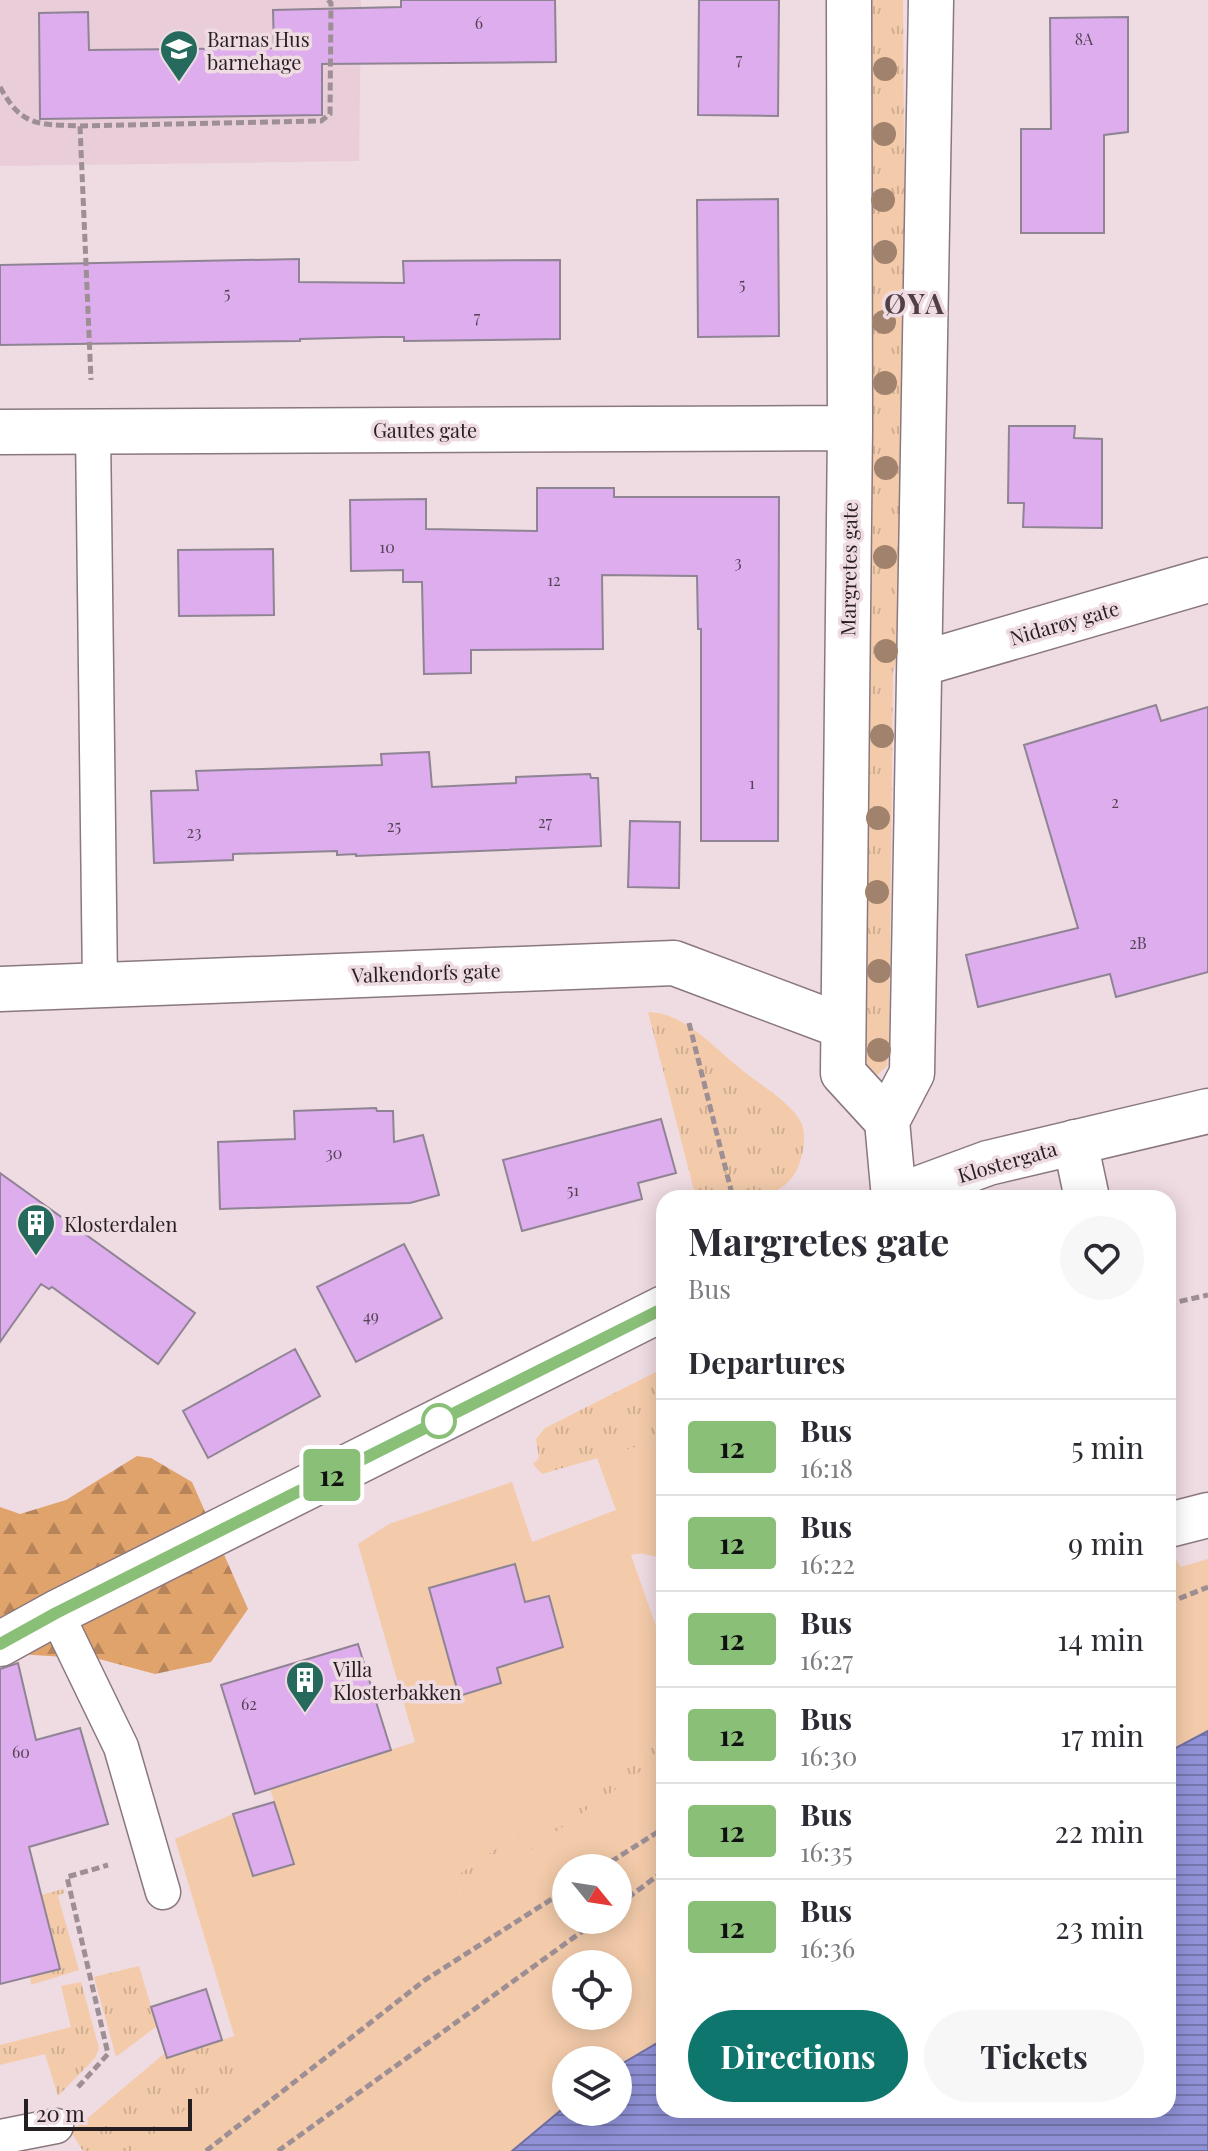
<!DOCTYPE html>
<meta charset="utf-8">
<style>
:root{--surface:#fff;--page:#f7f7f7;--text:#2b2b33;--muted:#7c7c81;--line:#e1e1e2;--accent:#0f766e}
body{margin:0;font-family:"Playfair Display",serif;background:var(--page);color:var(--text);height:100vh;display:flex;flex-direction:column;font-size:30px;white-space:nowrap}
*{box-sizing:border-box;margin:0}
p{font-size:26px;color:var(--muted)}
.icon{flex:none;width:44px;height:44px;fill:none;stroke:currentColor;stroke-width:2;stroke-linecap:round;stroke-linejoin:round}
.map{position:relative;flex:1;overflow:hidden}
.panel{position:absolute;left:656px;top:1190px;width:520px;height:928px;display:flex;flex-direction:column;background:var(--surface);border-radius:24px;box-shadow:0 4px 20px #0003}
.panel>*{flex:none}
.badge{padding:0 16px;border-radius:6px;font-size:28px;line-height:52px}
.needle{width:52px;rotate:120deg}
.fabs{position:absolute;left:552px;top:1854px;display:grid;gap:16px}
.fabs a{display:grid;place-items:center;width:80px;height:80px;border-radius:50%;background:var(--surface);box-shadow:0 4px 20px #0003;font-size:40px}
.scale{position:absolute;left:24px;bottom:20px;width:168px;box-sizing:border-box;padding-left:8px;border:4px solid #261f22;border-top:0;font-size:22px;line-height:28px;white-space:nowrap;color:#261f22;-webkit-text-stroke:6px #efdbe2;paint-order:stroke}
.map>.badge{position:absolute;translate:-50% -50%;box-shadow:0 0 0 4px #fff}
h2{padding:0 32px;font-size:30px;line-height:72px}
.round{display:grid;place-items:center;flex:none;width:84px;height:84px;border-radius:42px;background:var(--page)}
.overview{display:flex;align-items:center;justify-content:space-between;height:136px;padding:0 32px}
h1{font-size:38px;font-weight:700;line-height:60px}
.button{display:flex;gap:16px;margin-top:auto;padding:16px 32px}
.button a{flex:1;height:92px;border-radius:48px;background:var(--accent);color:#fff;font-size:32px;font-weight:700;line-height:92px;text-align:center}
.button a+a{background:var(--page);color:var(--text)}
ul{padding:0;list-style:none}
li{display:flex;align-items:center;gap:24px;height:96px;padding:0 32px;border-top:2px solid var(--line)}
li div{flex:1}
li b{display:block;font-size:30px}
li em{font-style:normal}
li .badge{min-width:88px;font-weight:700;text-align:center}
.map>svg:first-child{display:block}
.built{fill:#e9cdd8}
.grass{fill:url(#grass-tufts)}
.forest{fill:url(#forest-firs)}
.green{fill:#f3cbaa;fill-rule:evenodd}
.water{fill:url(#water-rules);stroke:#706fa1;stroke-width:2}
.building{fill:#ddaded;stroke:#8f8493;stroke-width:2}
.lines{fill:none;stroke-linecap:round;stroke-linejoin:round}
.lane-casing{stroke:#8a787f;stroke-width:37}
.street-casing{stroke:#8a787f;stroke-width:47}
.secondary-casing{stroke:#8a787f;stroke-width:47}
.path{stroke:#9e8f95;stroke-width:5;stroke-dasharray:8 4;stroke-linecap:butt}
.lane{stroke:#fff;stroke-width:34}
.street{stroke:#fff;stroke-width:44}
.secondary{stroke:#fff;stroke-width:44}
.tree{fill:#a1826d}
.line-casing{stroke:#fff;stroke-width:18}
.line{stroke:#89bf77;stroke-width:12}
.stop-dot{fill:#fff;stroke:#89bf77;stroke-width:4}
.labels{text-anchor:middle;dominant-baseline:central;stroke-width:7;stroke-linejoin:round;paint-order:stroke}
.number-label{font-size:16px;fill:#544255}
.poi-label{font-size:20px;fill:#261f22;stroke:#efdbe2;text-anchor:start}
.street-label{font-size:20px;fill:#261f22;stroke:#efdbe2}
.district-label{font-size:28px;font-weight:bold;letter-spacing:2px;fill:#504046;stroke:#efdbe2}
</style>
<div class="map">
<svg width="1208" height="2151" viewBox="0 0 1208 2151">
<defs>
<pattern id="grass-tufts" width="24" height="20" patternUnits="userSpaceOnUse" patternTransform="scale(2)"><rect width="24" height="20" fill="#f3cbaa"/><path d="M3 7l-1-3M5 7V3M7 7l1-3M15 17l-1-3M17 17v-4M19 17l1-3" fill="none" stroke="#d0ae92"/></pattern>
<pattern id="forest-firs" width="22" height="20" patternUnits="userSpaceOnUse" patternTransform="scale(2)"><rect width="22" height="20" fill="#e1a36c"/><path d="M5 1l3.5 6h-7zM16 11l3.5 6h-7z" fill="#b68458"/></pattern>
<pattern id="water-rules" width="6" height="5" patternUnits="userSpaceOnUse" patternTransform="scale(2)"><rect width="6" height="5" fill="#9091d7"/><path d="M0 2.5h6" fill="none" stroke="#7576ae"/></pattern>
</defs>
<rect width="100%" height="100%" fill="#efdbe2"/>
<path class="built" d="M 0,0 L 361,0 L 359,161 L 0,166 Z"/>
<path class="grass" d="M 868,0 L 903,0 L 907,596 L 904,629 L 893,672 L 889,1047 L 887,1066 L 876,1076 L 870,1074 L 863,1051 Z
M 648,1012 C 684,1013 710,1044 736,1065 C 756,1083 788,1099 801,1122 C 806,1132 804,1148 801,1158 C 789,1207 735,1198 696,1198 Z
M 664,1368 L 664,1439 L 542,1474 L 533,1464 L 539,1458 L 536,1439 L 545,1428 Z
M 664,1738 L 664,1799 L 394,1982 L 178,2151 L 83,2151 L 71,2132 L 165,2053 L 167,2057 L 235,2036 L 247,2079 L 462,1898 L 456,1876 L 588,1786 Z
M 63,1889 L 64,1893 L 58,1896 L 79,1970 L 31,1985 L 30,1976 L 60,1968 L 41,1895 Z
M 139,1966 L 157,2026 L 116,2057 L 94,1977 Z
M 81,1982 L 99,2048 L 95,2058 L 58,2096 L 45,2054 L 0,2065 L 0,2045 L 71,2027 L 61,1986 Z"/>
<path class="forest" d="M 137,1456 L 151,1458 L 192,1482 L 248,1609 L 211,1662 L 155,1674 L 99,1659 L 0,1653 L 0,1507 L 20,1514 L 66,1500 Z"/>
<path class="green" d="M 664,1439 L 664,1556 C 653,1559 646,1551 631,1555 L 664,1649 L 664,1738 L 588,1786 L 456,1876 L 462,1898 L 664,1755 L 664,2039 L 618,2066 L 618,2060 L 566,2060 L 566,2106 L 512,2151 L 132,2151 L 243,2065 L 175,1839 L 233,1814 L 253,1876 L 293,1864 L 269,1785 L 295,1777 L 297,1781 L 349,1766 L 345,1753 L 381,1753 L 415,1742 L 358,1544 L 389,1524 L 512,1482 L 532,1542 L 616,1510 L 597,1458 ZM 566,1868 L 618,1868 L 618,1920 L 566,1920 ZM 566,1964 L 618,1964 L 618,2016 L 566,2016 Z
M 1168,1547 L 1181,1567 L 1208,1559 L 1208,1731 L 1168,1752 Z"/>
<path class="water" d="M 1208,1731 L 1208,2151 L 512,2151 L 566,2106 L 566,2112 L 618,2112 L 618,2066 L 664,2039 L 664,2110 L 1168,2110 L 1168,1752 Z"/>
<path class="building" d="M 401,0 L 555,0 L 556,62 L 322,64 L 322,115 L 40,119 L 39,13 L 88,12 L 89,50 L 274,48 L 273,10 L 401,7 Z
M 699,0 L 779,0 L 778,116 L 698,115 Z
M 1128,17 L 1128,132 L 1104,135 L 1104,233 L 1021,233 L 1021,129 L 1051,129 L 1050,18 Z
M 778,199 L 779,336 L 698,337 L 697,200 Z
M 299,259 L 299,282 L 404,283 L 403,261 L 560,260 L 560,339 L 404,341 L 404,337 L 382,337 L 300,339 L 300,341 L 0,345 L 0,265 Z
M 1009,426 L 1075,426 L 1074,438 L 1102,439 L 1102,528 L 1023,527 L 1024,503 L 1008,503 Z
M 537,488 L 614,488 L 614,497 L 779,497 L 778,841 L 701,841 L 701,629 L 698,629 L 697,576 L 602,575 L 603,649 L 471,650 L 471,673 L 424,674 L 422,582 L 403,582 L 403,570 L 351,571 L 350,500 L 426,499 L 426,529 L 537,531 Z
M 273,549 L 274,615 L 179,616 L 178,550 Z
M 1156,705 L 1161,721 L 1208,707 L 1208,972 L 1116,997 L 1110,974 L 978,1007 L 966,955 L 1078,928 L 1024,745 Z
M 429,752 L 432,787 L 516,783 L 516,777 L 590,774 L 591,778 L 598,778 L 601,846 L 356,856 L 356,854 L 337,855 L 337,851 L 233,854 L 233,860 L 154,863 L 151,791 L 198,790 L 196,771 L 382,765 L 381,754 Z
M 630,821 L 680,822 L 679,888 L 628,887 Z
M 376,1108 L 377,1111 L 393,1111 L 394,1142 L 423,1135 L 439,1195 L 410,1203 L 220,1209 L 218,1142 L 295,1139 L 294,1111 Z
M 661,1119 L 676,1173 L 638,1183 L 642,1199 L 522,1231 L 503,1160 Z
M 0,1173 L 195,1313 L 158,1364 L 52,1287 L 49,1289 L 41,1284 L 0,1342 Z
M 404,1244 L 442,1318 L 356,1362 L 317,1287 Z
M 295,1349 L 320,1396 L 208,1458 L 183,1411 Z
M 515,1564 L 525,1602 L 549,1596 L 563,1647 L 497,1668 L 501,1683 L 459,1696 L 429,1588 Z
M 358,1644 L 391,1750 L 255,1794 L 221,1685 Z
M 18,1663 L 36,1740 L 80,1728 L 108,1824 L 29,1847 L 60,1969 L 0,1984 L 0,1669 Z
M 274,1802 L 294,1864 L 253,1876 L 233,1814 Z
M 206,1989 L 222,2040 L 167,2058 L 151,2007 Z"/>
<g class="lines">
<defs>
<path id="lane" d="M 93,430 L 100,985
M 56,1613 L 121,1747 L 163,1892
M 0,2137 L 56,2126"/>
<path id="street" d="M 849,0 L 850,428 L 843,1073 L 887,1121
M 0,432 L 850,428
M 920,664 L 1208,580
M 0,989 L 674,963 L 842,1026
M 1075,1142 L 1087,1198
M 894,1198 L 887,1121 L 912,1073 L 931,0
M 1168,1522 L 1169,1525 L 1208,1515"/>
<path id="secondary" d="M 893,1198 L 988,1163 L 1208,1111
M 0,1644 L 56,1613 L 664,1308"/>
</defs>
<use href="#lane" class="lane-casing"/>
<use href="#street" class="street-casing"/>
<use href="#secondary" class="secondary-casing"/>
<path class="path" d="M 0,87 C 22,127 37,124 80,126 L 91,380
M 80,126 L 321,121 L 330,114 L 331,3 L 328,0
M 689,1023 L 733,1198
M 1168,1304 L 1208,1295
M 1168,1603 L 1208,1587
M 601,1868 L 664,1828
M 618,1905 L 664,1871
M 78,2087 L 108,2054 L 67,1877 L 108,1865
M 206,2151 L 425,1980 L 566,1890
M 278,2151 L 598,1920"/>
<use href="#lane" class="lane"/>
<use href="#street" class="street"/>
<use href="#secondary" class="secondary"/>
</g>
<g class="tree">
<circle cx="885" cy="69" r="12"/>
<circle cx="884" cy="134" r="12"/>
<circle cx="883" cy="200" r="12"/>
<circle cx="885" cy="252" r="12"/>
<circle cx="884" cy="322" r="12"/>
<circle cx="885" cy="383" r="12"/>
<circle cx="886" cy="468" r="12"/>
<circle cx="885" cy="557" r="12"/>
<circle cx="886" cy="651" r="12"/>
<circle cx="882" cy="736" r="12"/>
<circle cx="878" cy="818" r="12"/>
<circle cx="877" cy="892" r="12"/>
<circle cx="879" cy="971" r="12"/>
<circle cx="879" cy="1050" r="12"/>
</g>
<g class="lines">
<defs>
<path id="line" d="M 0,1644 L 56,1613 L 664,1308"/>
</defs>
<use href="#line" class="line-casing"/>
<use href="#line" class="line"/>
</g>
<defs>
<symbol id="school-pin" viewBox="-11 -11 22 30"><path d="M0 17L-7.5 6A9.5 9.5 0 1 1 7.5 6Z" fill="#256a5c" stroke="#efdbe2"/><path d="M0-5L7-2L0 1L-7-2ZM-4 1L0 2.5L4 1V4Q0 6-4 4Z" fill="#fff"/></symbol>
<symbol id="building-pin" viewBox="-11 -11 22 30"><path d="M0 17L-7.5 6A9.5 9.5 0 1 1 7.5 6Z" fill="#256a5c" stroke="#efdbe2"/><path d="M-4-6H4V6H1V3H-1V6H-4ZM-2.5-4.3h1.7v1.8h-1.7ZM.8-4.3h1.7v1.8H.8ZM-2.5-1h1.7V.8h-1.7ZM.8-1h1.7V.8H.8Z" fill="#fff"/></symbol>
</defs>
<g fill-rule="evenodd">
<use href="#school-pin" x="157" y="27" width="44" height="60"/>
<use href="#building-pin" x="14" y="1201" width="44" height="60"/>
<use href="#building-pin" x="283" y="1658" width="44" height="60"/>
</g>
<circle class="stop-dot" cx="439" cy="1421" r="16"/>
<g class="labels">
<g class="number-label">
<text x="479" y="22">6</text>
<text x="1084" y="38">8A</text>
<text x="739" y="58">7</text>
<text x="742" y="283">5</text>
<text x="227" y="292">5</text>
<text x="477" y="316">7</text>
<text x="387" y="546">10</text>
<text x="738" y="561">3</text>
<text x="554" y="579">12</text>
<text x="752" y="782">1</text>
<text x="1115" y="801">2</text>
<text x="545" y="821">27</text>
<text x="394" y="825">25</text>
<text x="194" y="831">23</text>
<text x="1138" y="942">2B</text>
<text x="334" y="1152">30</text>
<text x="573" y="1189">51</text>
<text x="371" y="1315">49</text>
<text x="249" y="1703">62</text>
<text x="21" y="1751">60</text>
</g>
<g class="poi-label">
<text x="207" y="38">Barnas Hus<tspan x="207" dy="23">barnehage</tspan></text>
<text x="64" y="1223">Klosterdalen</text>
<text x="333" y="1668">Villa<tspan x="333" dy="23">Klosterbakken</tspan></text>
</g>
<g class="street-label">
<text x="425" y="429">Gautes gate</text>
<text transform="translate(848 569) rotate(-89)">Margretes gate</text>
<text transform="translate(1064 622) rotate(-16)">Nidarøy gate</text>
<text transform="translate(426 972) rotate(-2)">Valkendorfs gate</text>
<text transform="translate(1007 1161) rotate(-16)">Klostergata</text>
</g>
<g class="district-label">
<text x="915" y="302">ØYA</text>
</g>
</g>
</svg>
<div class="fabs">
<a><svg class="needle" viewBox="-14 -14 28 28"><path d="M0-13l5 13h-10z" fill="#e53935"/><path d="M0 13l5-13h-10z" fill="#7c7c81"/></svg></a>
<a><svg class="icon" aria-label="locate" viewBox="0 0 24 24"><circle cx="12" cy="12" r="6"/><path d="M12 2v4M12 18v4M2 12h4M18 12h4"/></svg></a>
<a><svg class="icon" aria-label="layers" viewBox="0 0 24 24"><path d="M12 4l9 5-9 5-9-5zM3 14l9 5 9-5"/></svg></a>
</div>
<div class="scale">20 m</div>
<b class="badge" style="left:332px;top:1475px;background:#89bf77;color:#111">12</b>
<section class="panel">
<div class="overview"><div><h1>Margretes gate</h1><p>Bus</p></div><a class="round"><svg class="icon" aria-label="heart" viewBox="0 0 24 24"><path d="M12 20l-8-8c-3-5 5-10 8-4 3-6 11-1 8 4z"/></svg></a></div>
<h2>Departures</h2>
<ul>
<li><span class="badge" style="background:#89bf77;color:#111">12</span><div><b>Bus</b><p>16:18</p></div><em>5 min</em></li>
<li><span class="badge" style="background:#89bf77;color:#111">12</span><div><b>Bus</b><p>16:22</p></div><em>9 min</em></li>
<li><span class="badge" style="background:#89bf77;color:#111">12</span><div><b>Bus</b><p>16:27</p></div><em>14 min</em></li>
<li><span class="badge" style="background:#89bf77;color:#111">12</span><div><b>Bus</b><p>16:30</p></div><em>17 min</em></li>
<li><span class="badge" style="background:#89bf77;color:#111">12</span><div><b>Bus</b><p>16:35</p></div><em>22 min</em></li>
<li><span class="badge" style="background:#89bf77;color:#111">12</span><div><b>Bus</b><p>16:36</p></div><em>23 min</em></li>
</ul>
<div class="button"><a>Directions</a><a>Tickets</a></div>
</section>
</div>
